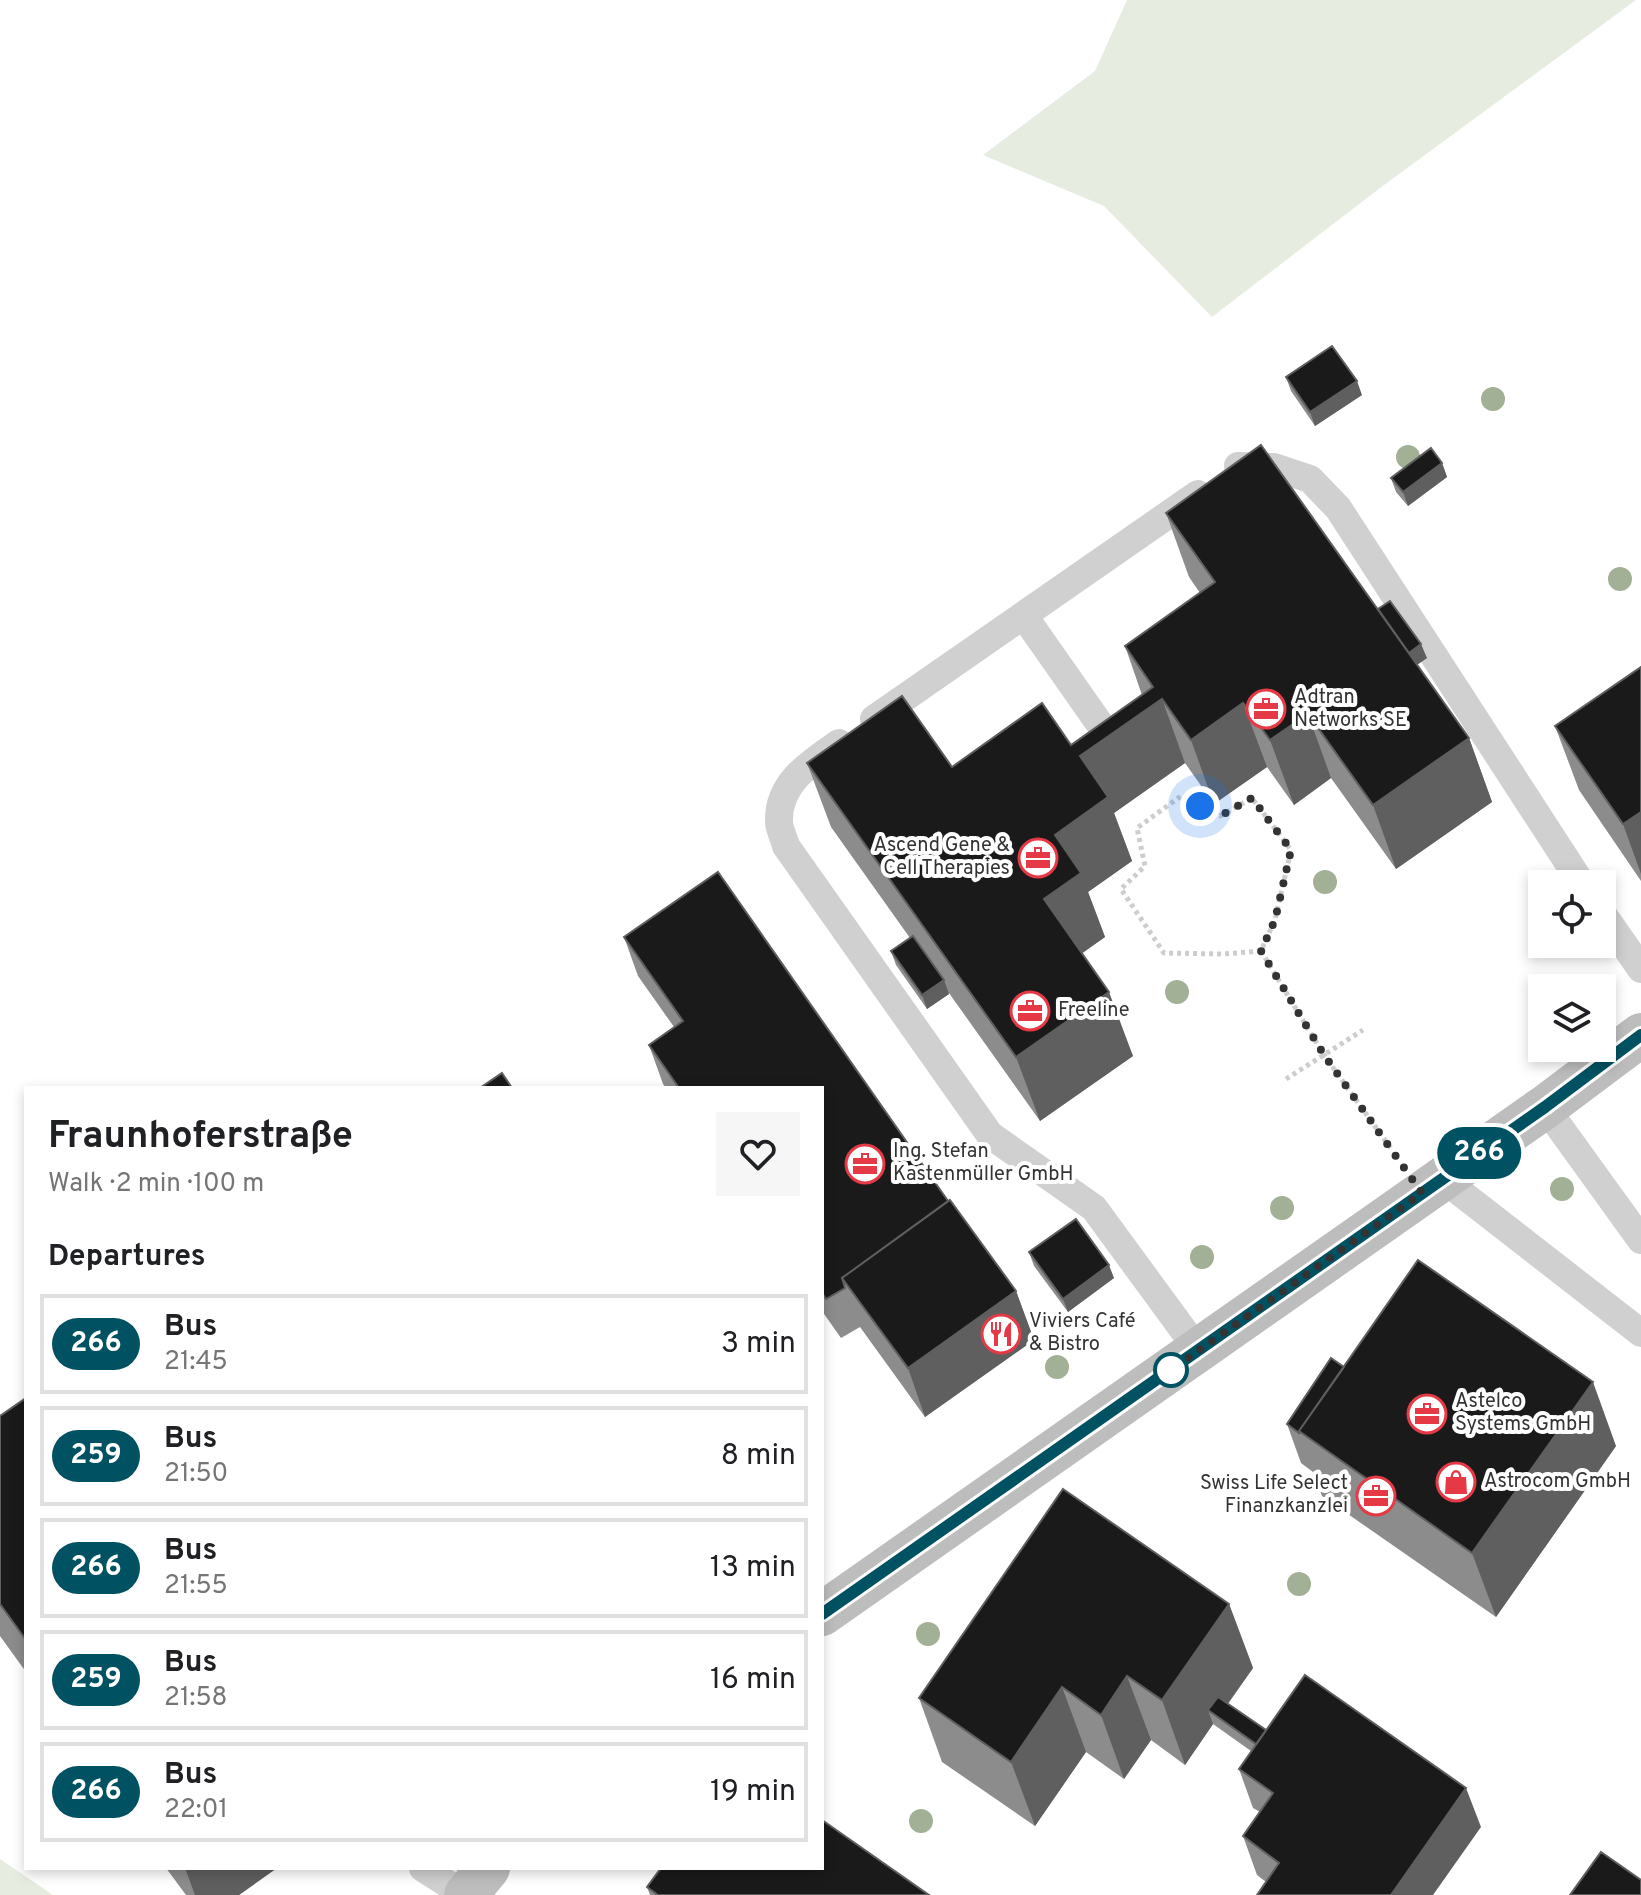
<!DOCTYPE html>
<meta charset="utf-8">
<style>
:root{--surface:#fff;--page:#f6f6f6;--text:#202124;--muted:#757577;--line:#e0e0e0}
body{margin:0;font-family:Overpass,sans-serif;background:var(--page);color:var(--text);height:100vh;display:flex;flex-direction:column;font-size:30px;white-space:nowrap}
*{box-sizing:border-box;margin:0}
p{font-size:26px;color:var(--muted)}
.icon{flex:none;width:44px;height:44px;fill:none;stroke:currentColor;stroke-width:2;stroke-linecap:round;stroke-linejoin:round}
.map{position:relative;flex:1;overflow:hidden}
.sheet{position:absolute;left:24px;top:1086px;width:800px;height:784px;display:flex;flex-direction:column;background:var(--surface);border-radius:0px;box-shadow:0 4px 12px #0003}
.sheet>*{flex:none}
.badge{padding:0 16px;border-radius:26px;font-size:28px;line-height:52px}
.buttons{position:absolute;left:1528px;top:870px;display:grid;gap:16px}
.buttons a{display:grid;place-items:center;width:88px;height:88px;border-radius:0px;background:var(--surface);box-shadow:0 4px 12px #0003;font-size:40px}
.you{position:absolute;width:40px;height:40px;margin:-20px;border:6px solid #fff;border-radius:50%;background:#1a73e8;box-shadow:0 0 0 12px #1a73e833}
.map>.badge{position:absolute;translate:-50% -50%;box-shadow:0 0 0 4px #fff}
h2{padding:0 24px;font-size:30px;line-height:72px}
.round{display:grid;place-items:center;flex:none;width:84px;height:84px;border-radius:0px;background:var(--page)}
.head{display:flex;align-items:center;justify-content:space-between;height:136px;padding:0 24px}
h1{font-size:38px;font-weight:700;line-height:60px}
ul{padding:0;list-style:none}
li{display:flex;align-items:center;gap:24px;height:100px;margin:0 16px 12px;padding:0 8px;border:4px solid var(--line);border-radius:0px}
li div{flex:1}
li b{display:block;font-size:30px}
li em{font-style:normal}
li .badge{min-width:88px;font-weight:700;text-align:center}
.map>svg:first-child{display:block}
.green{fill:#e6ecdf}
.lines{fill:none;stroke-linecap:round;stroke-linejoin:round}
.path{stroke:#cdcdcd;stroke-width:5;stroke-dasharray:4 4;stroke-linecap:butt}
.lane{stroke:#d0d0d0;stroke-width:28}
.secondary{stroke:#bdbdbd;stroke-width:44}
.tree{fill:#a2b095}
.wall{fill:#8c8c8c}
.shaded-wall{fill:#5f5f5f}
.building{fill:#1a1a1a;stroke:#5f5f5f;stroke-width:2}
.line-casing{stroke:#fff;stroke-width:18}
.line{stroke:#005262;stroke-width:12}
.walk{stroke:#333;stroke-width:8;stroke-dasharray:0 14.4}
.stop-dot{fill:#fff;stroke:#005262;stroke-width:4}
.labels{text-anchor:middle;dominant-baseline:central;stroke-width:8;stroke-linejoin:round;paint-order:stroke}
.poi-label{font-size:20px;fill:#333;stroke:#fff;text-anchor:start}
</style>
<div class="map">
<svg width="1641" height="1895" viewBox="0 0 1641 1895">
<rect width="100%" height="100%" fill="#fff"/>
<path class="green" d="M 1127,0 L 1636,0 L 1380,188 L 1212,317 L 1104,206 L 983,155 L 1095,71 Z
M 0,1859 L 53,1895 L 0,1895 Z"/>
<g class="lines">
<path class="path" d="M 1261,951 L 1223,954 L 1164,953 L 1121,889 L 1145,866 L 1137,828 L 1181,796 L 1220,816 L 1252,798 L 1291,850 L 1275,920 L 1261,951 L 1324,1055 L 1392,1150
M 1286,1079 L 1363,1030"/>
<path class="lane" d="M 1238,466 L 1274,467 L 1310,479 L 1338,508 L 1582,884
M 1024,616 L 1120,753
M 874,719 L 1198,494
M 839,743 C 812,762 778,782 779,821 C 779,829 784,838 786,846 L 990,1135 L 1094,1208 L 1198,1350
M 1602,913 L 1641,969
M 1545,1107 L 1641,1240
M 1443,1179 L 1641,1333
M 423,1868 L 465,1895"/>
<path class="secondary" d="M 822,1614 L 1545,1107 L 1641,1035
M 466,1895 L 488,1868"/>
</g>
<g class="tree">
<circle cx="1493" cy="399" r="12"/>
<circle cx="1408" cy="457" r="12"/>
<circle cx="1620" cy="579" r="12"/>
<circle cx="1325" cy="882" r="12"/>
<circle cx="1177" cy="992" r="12"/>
<circle cx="1562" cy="1189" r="12"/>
<circle cx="1282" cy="1208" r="12"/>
<circle cx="1202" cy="1257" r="12"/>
<circle cx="1057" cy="1367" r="12"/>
<circle cx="1299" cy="1584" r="12"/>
<circle cx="928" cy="1634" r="12"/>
<circle cx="921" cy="1821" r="12"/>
</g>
<path class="wall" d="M 1286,377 L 1362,395 L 1315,426 L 1291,391 Z
M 1442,463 L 1447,477 L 1408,506 L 1396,492 L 1391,478 Z
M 1166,513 L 1378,609 L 1427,658 L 1417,665 L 1469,738 L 1492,802 L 1396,869 L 1331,778 L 1294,805 L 1267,767 L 1214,804 L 1185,763 L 1114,813 L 1132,861 L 1088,892 L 1105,937 L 1082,953 L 1133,1056 L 1040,1121 L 949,993 L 949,994 L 927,1009 L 896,965 L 891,951 L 910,938 L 831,827 L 807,763 L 952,767 L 1071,745 L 1142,695 L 1125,646 L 1200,593 L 1189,577 Z
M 1641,667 L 1641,881 L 1579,790 L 1555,726 Z
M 718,872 L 948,1201 L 950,1200 L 1016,1291 L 1034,1340 L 925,1417 L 860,1327 L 841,1338 L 822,1311 L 822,1088 L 666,1088 L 663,1084 L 649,1045 L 674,1027 L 638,976 L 624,937 Z
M 1029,1252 L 1114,1278 L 1068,1312 L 1034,1266 Z
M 1344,1367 L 1616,1446 L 1496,1617 L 1322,1496 L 1313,1472 L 1301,1463 L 1287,1424 Z
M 26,1398 L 26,1672 L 0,1636 L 0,1416 Z
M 1229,1604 L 1253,1668 L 1228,1704 L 1266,1730 L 1481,1827 L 1266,1882 L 1257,1875 L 1243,1836 L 1260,1812 L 1253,1808 L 1239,1769 L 1251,1751 L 1213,1724 L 1185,1765 L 1151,1740 L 1124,1779 L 1086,1752 L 1035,1826 L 942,1762 L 919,1698 Z
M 166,1868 L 277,1868 L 239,1895 L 186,1895 Z
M 647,1887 L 929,1895 L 650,1895 Z"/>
<path class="shaded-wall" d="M 1357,381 L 1362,395 L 1315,426 L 1310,412 Z
M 1442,463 L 1447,477 L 1408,506 L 1403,492 Z
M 1421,644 L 1427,658 L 1402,675 L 1397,661 Z
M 1162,699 L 1185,763 L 1114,813 L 1132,861 L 1088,892 L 1105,937 L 1067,964 L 1044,899 L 1055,835 L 1080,756 Z
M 1243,703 L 1267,767 L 1214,804 L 1191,740 Z
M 1308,714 L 1331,778 L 1294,805 L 1270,740 Z
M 1469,738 L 1492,802 L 1396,869 L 1373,805 Z
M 1641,812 L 1641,874 L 1623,824 Z
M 944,980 L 949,994 L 927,1009 L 922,995 Z
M 1109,992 L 1133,1056 L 1040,1121 L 1016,1057 Z
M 1109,1265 L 1114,1278 L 1068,1312 L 1063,1299 Z
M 1016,1291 L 1034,1340 L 925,1417 L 908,1368 Z
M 1593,1382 L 1616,1446 L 1496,1617 L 1472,1553 Z
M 1229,1604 L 1253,1668 L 1218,1717 L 1208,1710 L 1213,1724 L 1185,1765 L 1162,1700 Z
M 1127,1676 L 1151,1740 L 1124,1779 L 1101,1715 Z
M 1062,1687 L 1086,1752 L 1035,1826 L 1011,1762 Z
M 1466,1788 L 1481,1827 L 1433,1895 L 1391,1895 Z
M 185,1868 L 277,1868 L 239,1895 L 195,1895 Z"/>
<path class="building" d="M 1332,346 L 1357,381 L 1310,412 L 1286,377 Z
M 1261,445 L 1469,738 L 1373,805 L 1308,714 L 1270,740 L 1243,703 L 1191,740 L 1162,699 L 1080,756 L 1108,797 L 1055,835 L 1081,873 L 1044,899 L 1109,992 L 1016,1057 L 807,763 L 902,696 L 952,767 L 1042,703 L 1071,745 L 1153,687 L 1125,646 L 1215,582 L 1166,513 Z
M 1431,448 L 1442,463 L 1403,492 L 1391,478 Z
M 1390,601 L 1421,644 L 1409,653 L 1378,609 Z
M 1641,667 L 1641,812 L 1623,824 L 1555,726 Z
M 718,872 L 948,1201 L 842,1278 L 845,1288 L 826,1299 L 822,1293 L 822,1088 L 679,1088 L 649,1045 L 683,1021 L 624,937 Z
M 913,936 L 944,980 L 922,995 L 891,951 Z
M 502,1073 L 512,1088 L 480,1088 Z
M 950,1200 L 1016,1291 L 908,1368 L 842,1278 Z
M 1076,1219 L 1109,1265 L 1063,1299 L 1029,1252 Z
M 1418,1260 L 1593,1382 L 1472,1553 L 1299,1431 Z
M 1331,1358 L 1344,1367 L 1299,1431 L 1299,1433 L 1287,1424 Z
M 26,1398 L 26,1640 L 0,1604 L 0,1416 Z
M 1063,1489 L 1229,1604 L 1162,1700 L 1127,1676 L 1101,1715 L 1062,1687 L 1011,1762 L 919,1698 Z
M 1305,1675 L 1466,1788 L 1391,1895 L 1257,1895 L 1279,1863 L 1243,1836 L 1273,1793 L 1239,1769 Z
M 1218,1697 L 1266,1730 L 1256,1744 L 1208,1710 Z
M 822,1820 L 929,1895 L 658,1895 L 647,1887 L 661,1868 L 822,1868 Z
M 1601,1852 L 1641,1880 L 1641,1895 L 1570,1895 Z"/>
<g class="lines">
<defs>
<path id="line" d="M 822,1614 L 1545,1107 L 1641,1035"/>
</defs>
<use href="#line" class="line-casing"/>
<use href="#line" class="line"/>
<path class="walk" d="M 1171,1370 L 1168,1372 L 1422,1193 L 1324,1055 L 1261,951 L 1275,920 L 1291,850 L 1252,798 L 1220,816 L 1200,806"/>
</g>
<defs>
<symbol id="office-ring" viewBox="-11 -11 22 22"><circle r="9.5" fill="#fff" stroke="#e63946" stroke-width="1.5"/><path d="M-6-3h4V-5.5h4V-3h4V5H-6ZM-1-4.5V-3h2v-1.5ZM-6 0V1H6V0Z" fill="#e63946"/></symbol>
<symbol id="restaurant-ring" viewBox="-11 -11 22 22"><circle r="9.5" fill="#fff" stroke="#e63946" stroke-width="1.5"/><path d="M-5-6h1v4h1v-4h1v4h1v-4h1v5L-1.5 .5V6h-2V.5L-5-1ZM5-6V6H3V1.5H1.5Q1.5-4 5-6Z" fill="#e63946"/></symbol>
<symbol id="shop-ring" viewBox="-11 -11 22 22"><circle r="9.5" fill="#fff" stroke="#e63946" stroke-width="1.5"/><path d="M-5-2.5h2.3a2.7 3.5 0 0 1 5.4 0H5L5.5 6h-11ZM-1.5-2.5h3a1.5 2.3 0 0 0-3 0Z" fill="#e63946"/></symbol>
</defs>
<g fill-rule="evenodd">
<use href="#office-ring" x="1244" y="687" width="44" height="44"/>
<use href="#office-ring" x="1016" y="836" width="44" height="44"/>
<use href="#office-ring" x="1008" y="989" width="44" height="44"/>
<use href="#office-ring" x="843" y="1142" width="44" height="44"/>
<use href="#restaurant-ring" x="979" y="1312" width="44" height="44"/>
<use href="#office-ring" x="1405" y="1392" width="44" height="44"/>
<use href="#shop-ring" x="1434" y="1460" width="44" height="44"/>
<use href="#office-ring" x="1354" y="1474" width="44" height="44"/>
</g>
<circle class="stop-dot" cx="1171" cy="1370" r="16"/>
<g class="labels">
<g class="poi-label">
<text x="1294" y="698">Adtran<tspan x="1294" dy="23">Networks SE</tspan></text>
<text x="1010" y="846" text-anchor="end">Ascend Gene &amp;<tspan x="1010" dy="23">Cell Therapies</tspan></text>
<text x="1058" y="1011">Freeline</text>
<text x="893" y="1152">Ing. Stefan<tspan x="893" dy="23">Kastenmüller GmbH</tspan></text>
<text x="1029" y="1322">Viviers Café<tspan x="1029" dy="23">&amp; Bistro</tspan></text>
<text x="1455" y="1402">Astelco<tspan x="1455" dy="23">Systems GmbH</tspan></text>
<text x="1484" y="1482">Astrocom GmbH</text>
<text x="1348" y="1484" text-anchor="end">Swiss Life Select<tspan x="1348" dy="23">Finanzkanzlei</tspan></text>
</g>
</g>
</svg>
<div class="buttons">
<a><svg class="icon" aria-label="locate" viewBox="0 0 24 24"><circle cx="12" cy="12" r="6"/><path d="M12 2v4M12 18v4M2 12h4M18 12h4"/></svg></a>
<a><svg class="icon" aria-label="layers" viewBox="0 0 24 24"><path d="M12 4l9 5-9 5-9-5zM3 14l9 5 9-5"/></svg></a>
</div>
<div class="you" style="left:1200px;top:806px"></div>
<b class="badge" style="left:1479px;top:1153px;background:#005262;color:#fff">266</b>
<section class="sheet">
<div class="head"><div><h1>Fraunhoferstraße</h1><p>Walk · 2 min · 100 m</p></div><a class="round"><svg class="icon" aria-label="heart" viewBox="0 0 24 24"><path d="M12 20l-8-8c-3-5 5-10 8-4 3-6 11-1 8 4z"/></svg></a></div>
<h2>Departures</h2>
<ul>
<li><span class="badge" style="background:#005262;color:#fff">266</span><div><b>Bus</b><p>21:45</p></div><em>3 min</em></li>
<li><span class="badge" style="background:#005262;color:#fff">259</span><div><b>Bus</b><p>21:50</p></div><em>8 min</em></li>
<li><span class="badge" style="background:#005262;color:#fff">266</span><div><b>Bus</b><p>21:55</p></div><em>13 min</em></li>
<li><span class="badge" style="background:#005262;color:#fff">259</span><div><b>Bus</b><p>21:58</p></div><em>16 min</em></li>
<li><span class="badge" style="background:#005262;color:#fff">266</span><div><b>Bus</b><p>22:01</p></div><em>19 min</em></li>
</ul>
</section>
</div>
